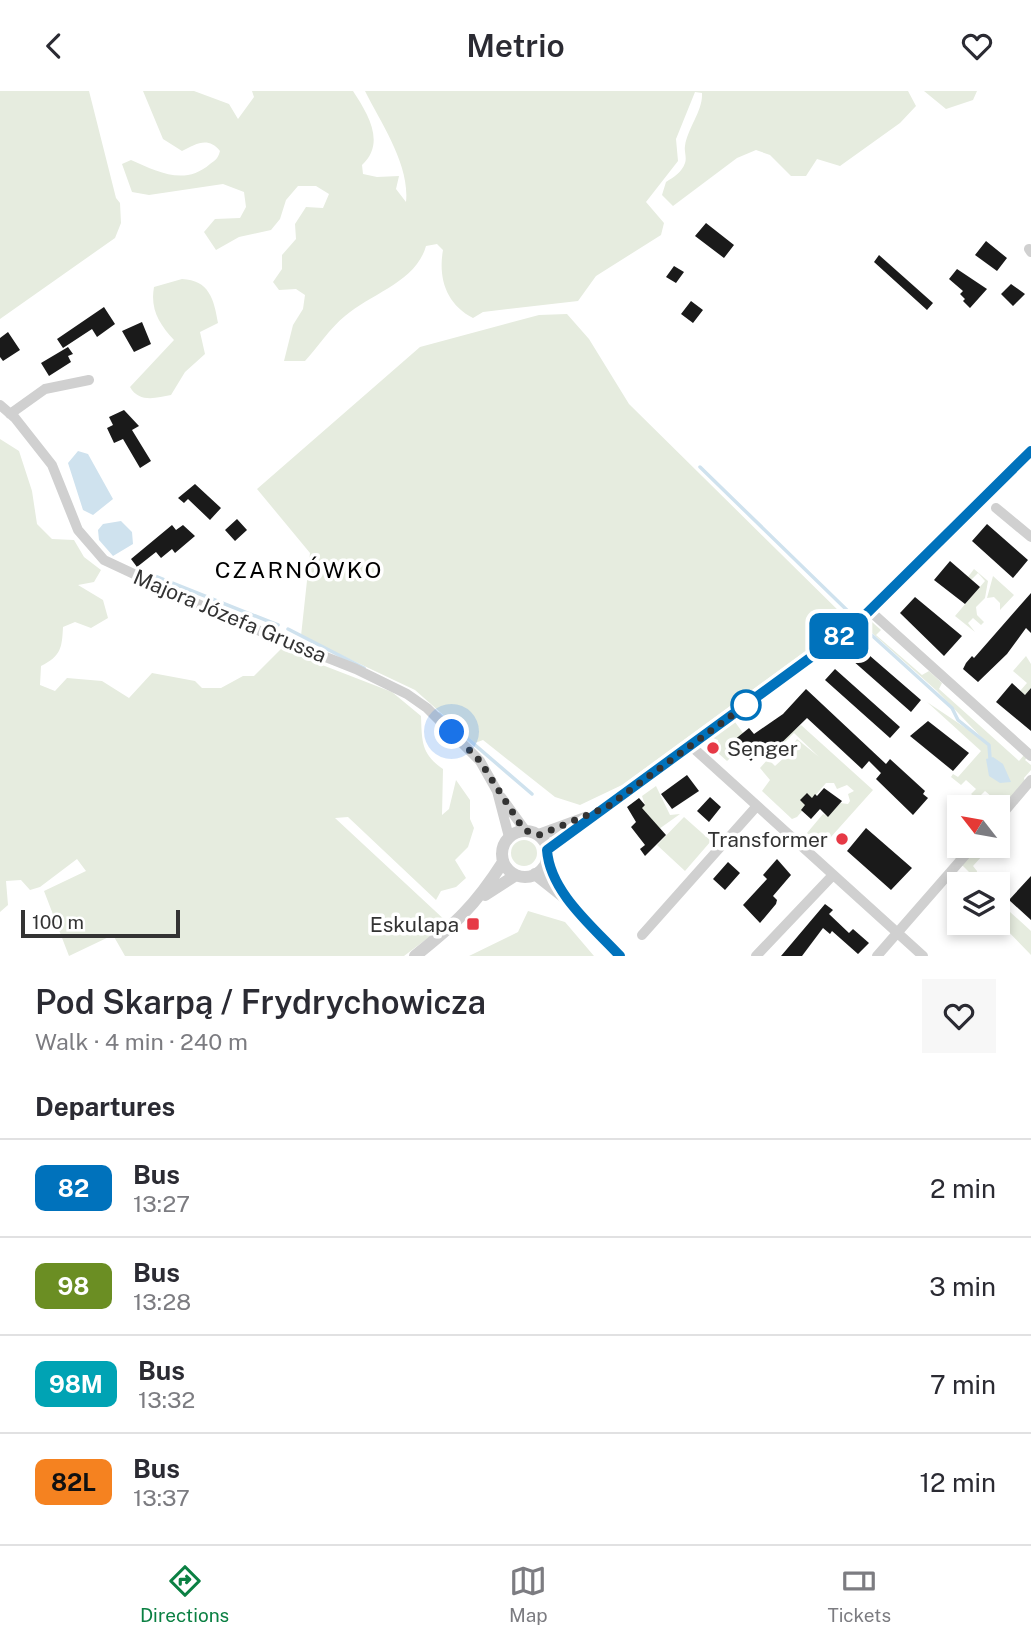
<!DOCTYPE html>
<meta charset="utf-8">
<style>
:root{--surface:#fff;--page:#f7f7f7;--text:#2b2b33;--muted:#7c7c81;--line:#e1e1e2;--accent:#0b8043}
body{margin:0;font-family:"Public Sans",sans-serif;background:var(--page);color:var(--text);height:100vh;display:flex;flex-direction:column;font-size:26px;white-space:nowrap}
*{box-sizing:border-box;margin:0}
p{font-size:23px;color:var(--muted)}
.icon{flex:none;width:38px;height:38px;fill:none;stroke:currentColor;stroke-width:2;stroke-linecap:round;stroke-linejoin:round}
.map{position:relative;height:865px;overflow:hidden}
.side{display:flex;flex-direction:column;background:var(--surface);flex:1}
.side>*{flex:none}
.badge{padding:0 14px;border-radius:10px;font-size:24px;line-height:46px}
.needle{width:46px;rotate:301deg}
.fabs{position:absolute;left:947px;top:704px;display:grid;gap:14px}
.fabs a{display:grid;place-items:center;width:63px;height:63px;border-radius:0px;background:var(--surface);box-shadow:0 4px 10px #0003;font-size:35px}
.scale{position:absolute;left:21px;bottom:18px;width:159px;box-sizing:border-box;padding-left:7px;border:4px solid #333;border-top:0;font-size:19px;line-height:24px;white-space:nowrap;color:#333;-webkit-text-stroke:5px #fff;paint-order:stroke}
.you{position:absolute;width:35px;height:35px;margin:-18px;border:5px solid #fff;border-radius:50%;background:#1a73e8;box-shadow:0 0 0 10px #1a73e833}
.map>.badge{position:absolute;translate:-50% -50%;box-shadow:0 0 0 4px #fff}
h2{padding:0 35px;font-size:26px;line-height:63px}
.round{display:grid;place-items:center;flex:none;width:74px;height:74px;border-radius:0px;background:var(--page)}
.head{display:flex;align-items:center;justify-content:space-between;height:119px;padding:0 35px}
h1{font-size:33px;font-weight:600;line-height:52px}
ul{padding:0;list-style:none}
li{display:flex;align-items:center;gap:21px;height:98px;padding:0 35px;border-top:2px solid var(--line)}
li div{flex:1}
li b{display:block;font-size:26px}
li em{font-style:normal}
li .badge{min-width:77px;font-weight:700;text-align:center}
header{display:flex;justify-content:space-between;align-items:center;height:91px;padding:0 35px;background:var(--surface);font-size:32px;font-weight:600}
.dock{display:flex;justify-content:space-around;align-items:center;height:98px;border-top:2px solid var(--line);background:var(--surface);font-size:19px;color:var(--muted)}
.dock a{display:grid;justify-items:center;gap:4px}
.dock .current{color:var(--accent)}
.map>svg:first-child{display:block}
.green{fill:#e6ecdf}
.water{fill:#cfe2ee}
.lines{fill:none;stroke-linecap:round;stroke-linejoin:round}
.stream{stroke:#cfe2ee;stroke-width:3.5}
.building{fill:#1a1a1a}
.minor{stroke:#d0d0d0;stroke-width:10}
.tertiary{stroke:#d0d0d0;stroke-width:12}
.line-casing{stroke:#fff;stroke-width:16}
.line{stroke:#0072bc;stroke-width:10}
.walk{stroke:#333;stroke-width:7;stroke-dasharray:0 12.6}
.stop-dot{fill:#fff;stroke:#0072bc;stroke-width:3.5}
.poi-dot{fill:#e63946;stroke:#fff;stroke-width:2.5}
.labels{text-anchor:middle;dominant-baseline:central;stroke-width:7;stroke-linejoin:round;paint-order:stroke}
.street-label{font-size:21px;fill:#333;stroke:#fff}
.poi-label{font-size:21px;fill:#333;stroke:#fff;text-anchor:end}
.neighbourhood-label{font-size:23px;letter-spacing:2px;fill:#000;stroke:#fff}
</style>
<header><svg class="icon" aria-label="back" viewBox="0 0 24 24"><path d="M15 5l-7 7 7 7"/></svg>Metrio<svg class="icon" aria-label="heart" viewBox="0 0 24 24"><path d="M12 20l-8-8c-3-5 5-10 8-4 3-6 11-1 8 4z"/></svg></header>
<div class="map">
<svg width="1031" height="865" viewBox="0 0 1031 865">
<rect width="100%" height="100%" fill="#fff"/>
<path class="green" d="M 0,0 L 89,0 L 116,107 L 120,112 L 121,132 L 115,147 L 0,228 Z
M 143,0 L 194,0 L 229,13 L 238,28 L 254,6 L 252,0 L 353,0 C 368,23 386,52 362,74 L 363,83 L 377,86 L 399,85 L 396,98 L 406,111 C 410,74 381,32 365,0 L 908,0 L 916,15 L 900,32 L 840,75 L 817,68 L 806,85 L 791,85 L 770,64 L 756,59 L 737,67 L 673,115 L 662,104 L 666,91 C 674,86 682,81 685,72 C 687,67 684,60 685,55 C 688,36 703,20 702,2 L 695,1 L 676,48 L 678,70 L 646,111 L 664,132 L 661,144 L 596,185 L 578,210 L 483,221 L 473,227 C 446,213 438,187 443,159 L 437,153 L 426,155 C 416,191 372,202 345,225 C 330,237 318,256 305,270 L 284,270 L 293,234 L 303,218 L 305,204 L 296,198 L 279,199 L 273,191 L 282,178 L 282,164 L 296,148 L 295,133 L 306,116 L 323,117 L 329,103 L 316,95 L 298,95 L 286,109 L 280,128 L 271,139 L 239,146 L 216,159 L 204,141 L 215,128 L 240,127 L 246,116 L 244,101 L 223,93 L 149,104 L 132,101 L 122,73 L 131,69 C 158,81 185,95 210,73 C 216,69 218,67 220,60 C 208,45 196,53 182,60 L 163,48 Z
M 924,0 L 977,0 L 973,9 L 946,18 Z
M 182,188 C 209,189 214,208 218,232 L 200,241 L 205,263 L 185,281 L 171,304 C 156,307 139,312 130,296 L 174,249 C 159,233 150,218 154,196 Z
M 567,223 L 589,248 L 629,313 L 848,529 L 622,694 L 580,714 L 555,706 L 483,649 L 475,652 L 415,599 L 301,545 L 310,462 L 257,398 L 420,256 L 539,224 Z
M 0,348 L 19,360 L 32,400 L 37,433 L 52,448 L 74,449 L 84,466 L 101,479 L 94,491 L 78,494 L 103,509 L 108,527 L 91,537 L 75,531 L 63,536 C 62,557 61,565 41,575 L 40,594 L 55,600 L 67,587 L 102,590 L 129,607 L 152,582 L 195,590 L 202,597 L 221,597 L 243,585 L 254,585 L 281,558 L 392,601 L 421,625 C 422,650 421,663 443,678 L 442,724 L 449,718 L 456,689 L 470,709 L 470,728 L 474,737 L 468,756 L 455,769 L 466,787 L 456,796 L 441,800 L 436,809 L 348,726 L 335,727 L 448,832 L 404,865 L 125,865 L 113,844 L 69,865 L 44,800 L 86,780 L 77,768 L 40,796 L 30,799 L 21,789 L 6,790 L 8,814 L 0,821 Z
M 974,478 L 988,490 L 985,507 L 976,516 L 977,524 L 984,531 L 981,534 L 973,527 L 968,532 L 975,541 L 955,525 L 985,490 L 978,482 L 971,489 L 968,486 Z
M 993,485 L 1014,504 L 1000,519 L 1000,512 L 994,506 L 987,507 Z
M 865,531 L 872,531 L 881,539 L 876,544 L 922,584 L 929,580 L 942,592 L 939,598 L 1019,670 L 1024,664 L 1027,667 L 1025,669 L 1031,674 L 1031,679 L 1024,687 L 1025,691 L 998,722 L 999,712 L 985,700 L 977,708 L 971,703 L 976,698 L 966,689 L 961,694 L 951,686 L 953,683 L 958,686 L 981,660 L 927,611 L 985,650 L 937,600 L 862,533 Z
M 1026,565 L 1031,573 L 1031,597 L 1025,604 L 1020,600 L 1027,592 L 1013,580 Z
M 735,631 L 743,642 L 740,658 L 727,670 L 718,662 L 718,649 L 713,647 Z
M 801,634 L 873,699 L 822,756 L 807,742 L 823,723 L 828,725 L 840,712 L 848,713 L 850,710 L 848,703 L 854,700 L 847,694 L 837,698 L 834,692 L 826,692 L 797,726 L 792,728 L 762,700 L 770,689 L 760,677 L 768,668 L 775,675 L 797,655 L 794,652 L 797,648 L 819,666 L 794,642 L 780,656 L 776,653 Z
M 656,695 L 670,724 L 680,723 L 659,738 L 641,717 L 645,714 L 642,705 Z
M 684,726 L 711,750 L 685,780 L 657,754 Z
M511 762a13 13 0 1 1 26 0a13 13 0 1 1-26 0Z
M 964,754 L 992,754 L 973,775 L 977,780 L 976,788 L 954,766 Z
M 998,810 L 1031,840 L 1031,864 L 998,830 Z
M 528,820 L 565,831 L 594,865 L 469,865 L 518,841 Z"/>
<path class="water" d="M 78,360 L 88,363 L 113,408 L 93,424 L 83,419 L 68,372 Z
M 121,430 L 132,441 L 133,453 L 113,465 L 99,449 L 98,439 L 103,433 Z
M 993,666 L 1003,673 L 1011,691 L 1000,692 L 989,685 L 986,668 Z"/>
<g class="lines">
<path class="stream" d="M 700,376 L 852,524
M 152,484 L 278,534
M 288,538 L 364,577
M 866,539 L 952,617 L 958,629 L 989,654 L 990,667
M 439,623 L 532,703"/>
</g>
<path class="building" d="M 706,132 L 734,154 L 724,167 L 695,145 Z
M 986,150 L 1007,167 L 997,180 L 975,164 Z
M 879,164 L 933,212 L 927,219 L 874,171 Z
M 674,175 L 684,181 L 676,192 L 666,186 Z
M 957,178 L 987,198 L 970,217 L 963,210 L 965,208 L 960,203 L 963,200 L 949,188 Z
M 1011,193 L 1025,203 L 1013,215 L 1001,203 Z
M 691,210 L 703,219 L 693,232 L 681,223 Z
M 104,216 L 115,233 L 97,246 L 92,238 L 63,257 L 57,248 Z
M 142,231 L 151,253 L 134,261 L 122,240 Z
M 8,241 L 20,259 L 3,270 L 0,266 L 0,247 Z
M 68,256 L 73,263 L 68,265 L 71,271 L 49,285 L 41,272 Z
M 124,319 L 139,335 L 132,339 L 151,370 L 140,377 L 123,348 L 114,352 L 107,337 L 113,334 L 109,326 Z
M 195,393 L 221,417 L 210,429 L 188,408 L 184,412 L 178,407 Z
M 237,428 L 247,439 L 235,450 L 225,439 Z
M 987,433 L 1028,469 L 1013,487 L 972,450 Z
M 172,434 L 176,439 L 183,434 L 195,445 L 175,462 L 172,458 L 161,467 L 156,461 L 137,476 L 131,468 Z
M 950,470 L 980,496 L 965,513 L 934,489 Z
M 1031,502 L 1031,542 L 1026,537 L 1007,563 L 978,591 L 963,578 L 966,572 L 972,565 L 974,567 Z
M 915,506 L 962,545 L 944,565 L 900,522 Z
M 862,558 L 921,609 L 911,621 L 852,569 Z
M 835,578 L 900,636 L 890,647 L 825,589 Z
M 1012,592 L 1025,604 L 1031,597 L 1031,640 L 996,611 Z
M 806,598 L 886,673 L 890,668 L 925,700 L 923,703 L 928,707 L 913,724 L 876,688 L 881,682 L 869,670 L 862,678 L 807,627 L 767,666 L 760,660 L 751,670 L 743,663 L 733,650 L 749,637 L 754,643 L 783,623 Z
M 928,630 L 969,662 L 953,680 L 910,645 Z
M 687,684 L 699,700 L 672,718 L 661,703 Z
M 824,697 L 842,710 L 828,726 L 820,718 L 811,728 L 801,719 L 805,714 L 800,709 L 807,702 L 812,707 L 815,703 L 817,705 Z
M 710,706 L 721,716 L 709,731 L 697,720 Z
M 639,707 L 645,714 L 642,717 L 666,744 L 645,765 L 640,758 L 645,754 L 631,736 L 636,731 L 627,716 Z
M 866,737 L 912,777 L 891,799 L 847,760 Z
M 777,768 L 791,784 L 773,805 L 777,809 L 776,813 L 760,832 L 743,814 L 767,788 L 763,784 Z
M 728,771 L 740,782 L 725,799 L 713,788 Z
M 1031,785 L 1031,829 L 1009,809 Z
M 825,813 L 833,819 L 829,823 L 849,842 L 853,838 L 869,852 L 858,863 L 832,840 L 830,843 L 823,837 L 802,865 L 781,865 Z"/>
<g class="lines">
<path class="minor" d="M 1029,158 L 1031,161
M 0,314 L 15,327 L 52,374 L 78,439 L 104,469 L 230,528 L 356,578 L 407,603 L 427,617 L 480,670 L 497,700 L 509,746
M 10,323 L 45,298 L 89,289
M 996,417 L 1031,446
M 870,520 L 1031,665
M 690,654 L 923,865
M 501,706 L 525,739
M 998,728 L 1031,689
M 642,844 L 756,716
M 756,865 L 833,784
M 877,865 L 974,754"/>
<path class="tertiary" d="M502 763a23 23 0 1 1 46 0a23 23 0 1 1-46 0Z
M 539,744 L 591,725 L 621,707 L 855,534 L 1031,360
M 547,759 L 580,733
M 546,771 L 565,803
M 535,783 L 569,810 L 620,865
M 485,804 L 516,784
M 415,865 C 455,833 475,815 503,771"/>
</g>
<g class="lines">
<defs>
<path id="line" d="M 620,865 C 592,835 550,801 547,759 L 855,534 L 1031,360"/>
</defs>
<use href="#line" class="line-casing"/>
<use href="#line" class="line"/>
<path class="walk" d="M 452,641 L 480,670 L 524,739 L 539,744 L 607,716 L 746,614"/>
</g>
<circle class="stop-dot" cx="746" cy="614" r="14"/>
<g class="poi-dot">
<circle cx="713" cy="657" r="7"/>
<circle cx="842" cy="748" r="7"/>
<rect x="466" y="826" width="14" height="14" rx="3.5"/>
</g>
<g class="labels">
<g class="street-label">
<text transform="translate(230 525) rotate(23)">Majora Józefa Grussa</text>
</g>
<g class="poi-label">
<text x="727" y="657" text-anchor="start">Senger</text>
<text x="828" y="748">Transformer</text>
<text x="459" y="833">Eskulapa</text>
</g>
<g class="neighbourhood-label">
<text x="299" y="478">CZARNÓWKO</text>
</g>
</g>
</svg>
<div class="fabs">
<a><svg class="needle" viewBox="-14 -14 28 28"><path d="M0-13l5 13h-10z" fill="#e53935"/><path d="M0 13l5-13h-10z" fill="#7c7c81"/></svg></a>
<a><svg class="icon" aria-label="layers" viewBox="0 0 24 24"><path d="M12 4l9 5-9 5-9-5zM3 14l9 5 9-5"/></svg></a>
</div>
<div class="scale">100 m</div>
<div class="you" style="left:452px;top:641px"></div>
<b class="badge" style="left:839px;top:545px;background:#0072bc;color:#fff">82</b>
</div>
<section class="side">
<div class="head"><div><h1>Pod Skarpą / Frydrychowicza</h1><p>Walk · 4 min · 240 m</p></div><a class="round"><svg class="icon" aria-label="heart" viewBox="0 0 24 24"><path d="M12 20l-8-8c-3-5 5-10 8-4 3-6 11-1 8 4z"/></svg></a></div>
<h2>Departures</h2>
<ul>
<li><span class="badge" style="background:#0072bc;color:#fff">82</span><div><b>Bus</b><p>13:27</p></div><em>2 min</em></li>
<li><span class="badge" style="background:#6b8e23;color:#fff">98</span><div><b>Bus</b><p>13:28</p></div><em>3 min</em></li>
<li><span class="badge" style="background:#00a3b4;color:#fff">98M</span><div><b>Bus</b><p>13:32</p></div><em>7 min</em></li>
<li><span class="badge" style="background:#f58220;color:#111">82L</span><div><b>Bus</b><p>13:37</p></div><em>12 min</em></li>
</ul>
</section>
<nav class="dock">
<a class="current"><svg class="icon" aria-label="directions" viewBox="0 0 24 24"><path d="M12 3l9 9-9 9-9-9zM9 14v-3h6M13 9l2 2-2 2"/></svg>Directions</a>
<a><svg class="icon" aria-label="map" viewBox="0 0 24 24"><path d="M3 6l6-2 6 2 6-2v14l-6 2-6-2-6 2zM9 4v14M15 6v14"/></svg>Map</a>
<a><svg class="icon" aria-label="tickets" viewBox="0 0 24 24"><path d="M3 7h18v10H3zM15 7v10"/></svg>Tickets</a>
</nav>
